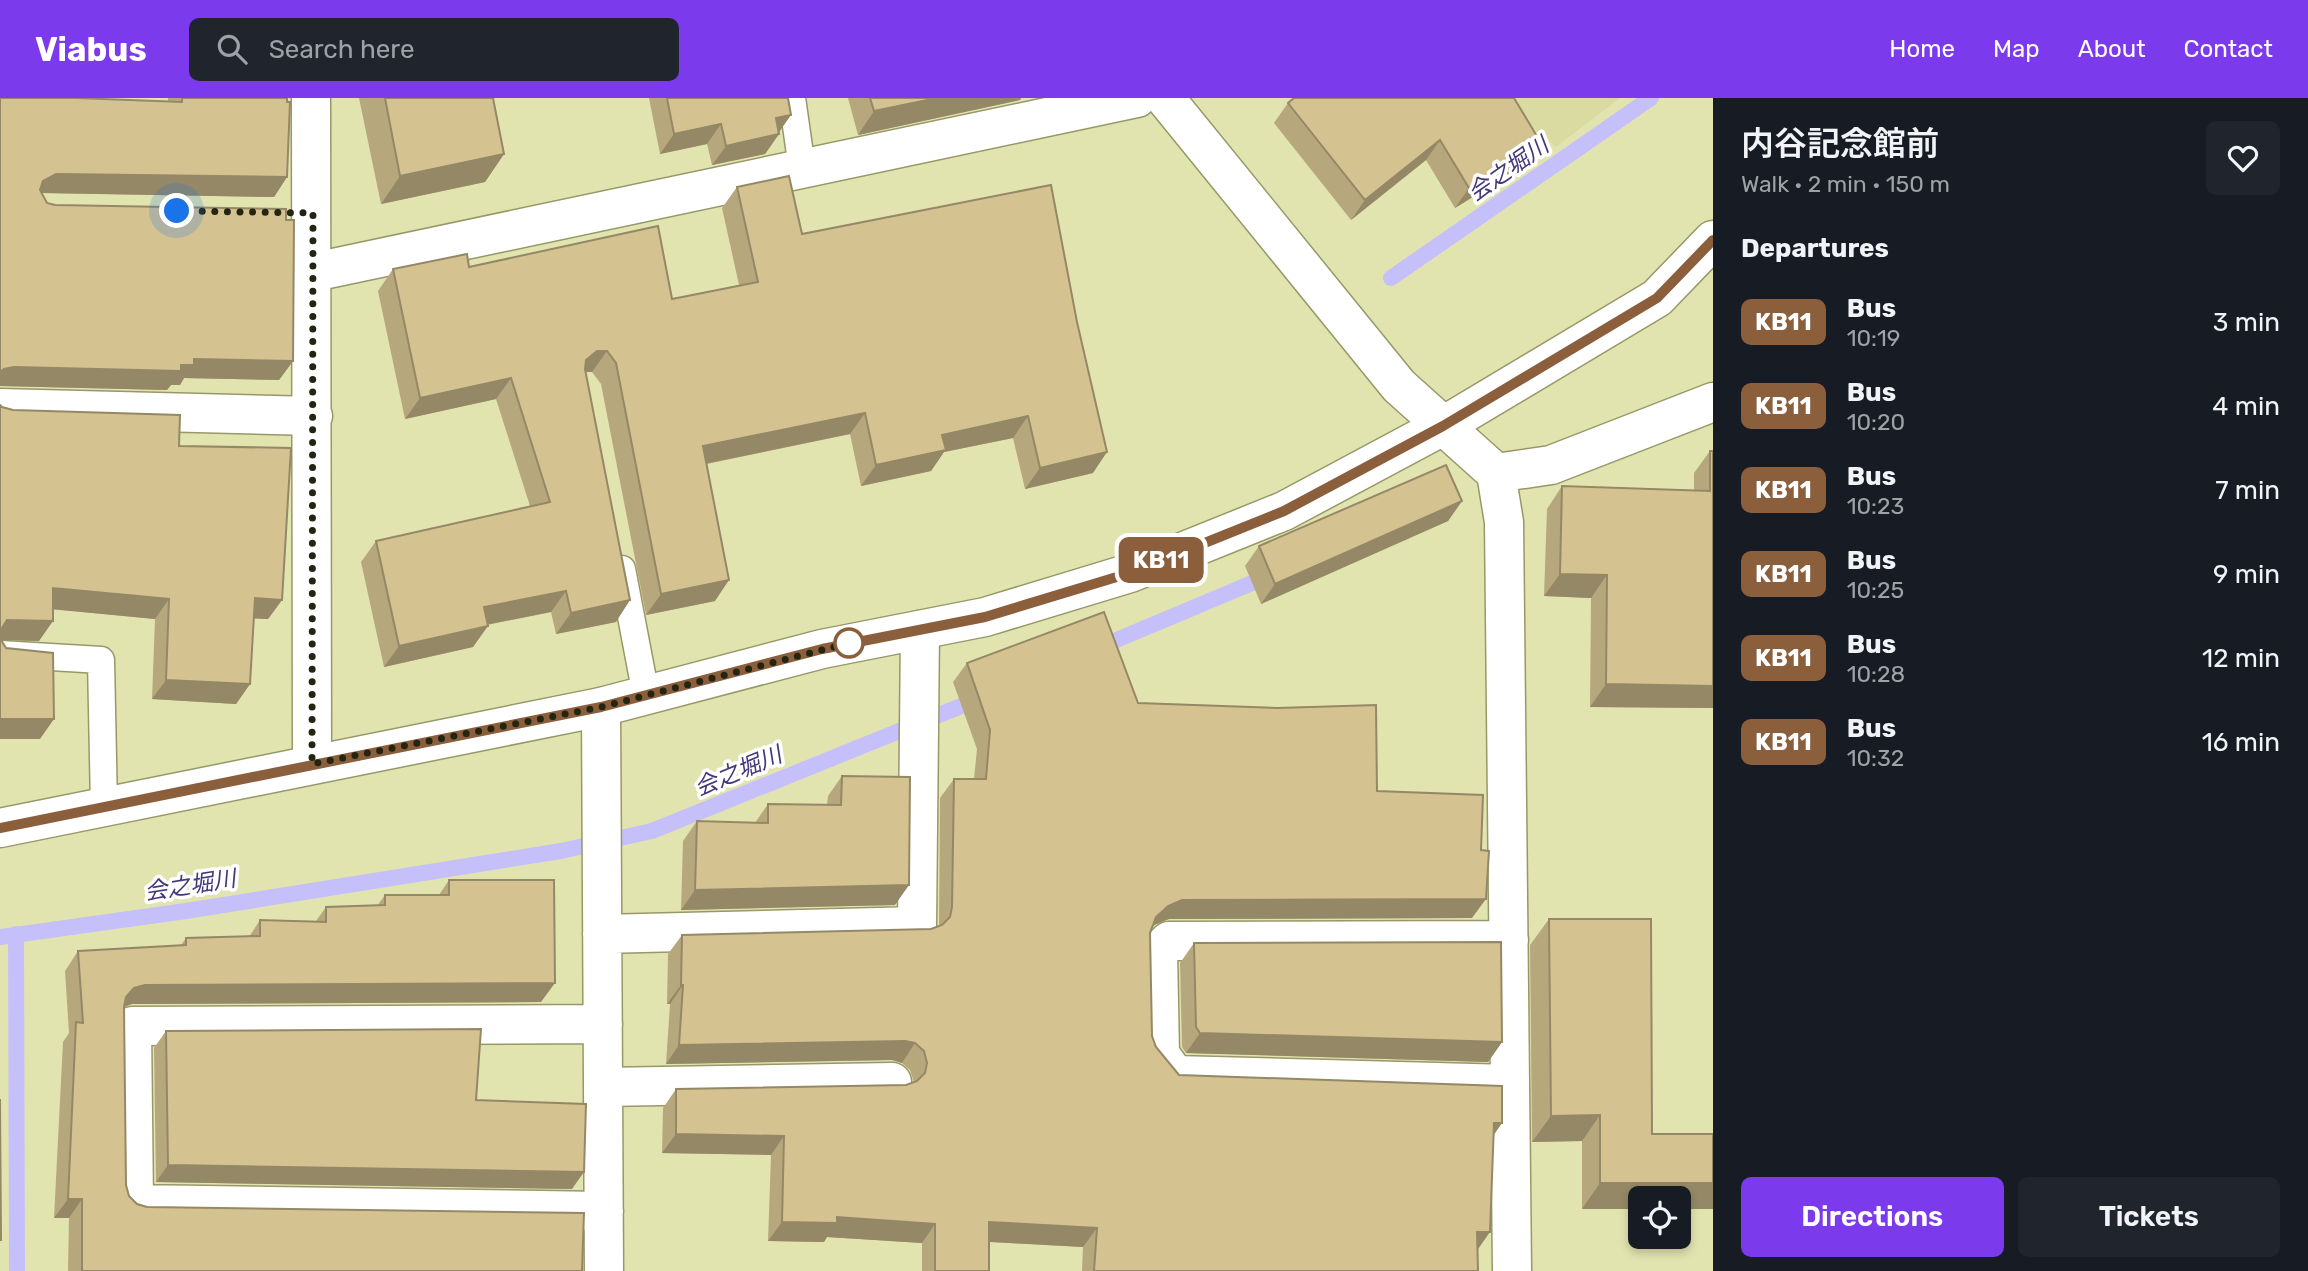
<!DOCTYPE html>
<meta charset="utf-8">
<style>
:root{--surface:#171b24;--page:#20242c;--text:#f1f3f6;--muted:#9ea1a6;--accent:#7c3aed}
body{margin:0;font-family:Rubik,"Noto Sans JP",sans-serif;background:var(--page);color:var(--text);height:100vh;display:flex;flex-direction:column;font-size:26px;white-space:nowrap}
*{box-sizing:border-box;margin:0}
p{font-size:23px;color:var(--muted)}
.icon{flex:none;width:38px;height:38px;fill:none;stroke:currentColor;stroke-width:2;stroke-linecap:round;stroke-linejoin:round}
.map{position:relative;flex:1;overflow:hidden}
.drawer{display:flex;flex-direction:column;background:var(--surface);width:595px}
.drawer>*{flex:none}
.badge{padding:0 14px;border-radius:10px;font-size:24px;line-height:46px}
.buttons{position:absolute;left:1628px;top:1088px;display:grid;gap:14px}
.buttons a{display:grid;place-items:center;width:63px;height:63px;border-radius:10px;background:var(--surface);box-shadow:0 4px 10px #0003;font-size:35px}
.you{position:absolute;width:35px;height:35px;margin:-18px;border:5px solid #fff;border-radius:50%;background:#1a73e8;box-shadow:0 0 0 10px #1a73e833}
.map>.badge{position:absolute;translate:-50% -50%;box-shadow:0 0 0 4px #fff}
h2{padding:0 28px;font-size:26px;line-height:63px}
.round{display:grid;place-items:center;flex:none;width:74px;height:74px;border-radius:10px;background:var(--page)}
.summary{display:flex;align-items:center;justify-content:space-between;height:119px;padding:0 28px}
h1{font-size:33px;font-weight:600;line-height:52px}
.button{display:flex;gap:14px;margin-top:auto;padding:14px 28px}
.button a{flex:1;height:80px;border-radius:10px;background:var(--accent);color:#fff;font-size:28px;font-weight:600;line-height:80px;text-align:center}
.button a+a{background:var(--page);color:var(--text)}
ul{padding:0;list-style:none}
li{display:flex;align-items:center;gap:21px;height:84px;padding:0 28px}
li div{flex:1}
li b{display:block;font-size:26px}
li em{font-style:normal}
li .badge{min-width:77px;font-weight:700;text-align:center}
header{display:flex;align-items:center;gap:42px;box-sizing:border-box;height:98px;padding:0 35px;background:var(--accent);color:#fff}
header strong{font-size:33px}
nav{display:flex;gap:38px;margin-inline-start:auto;font-size:24px}
.search{width:490px;height:63px;background:var(--page);display:flex;align-items:center;gap:18px;box-sizing:border-box;padding:0 24px;border-radius:10px;color:var(--muted);font-size:26px}
main{display:flex;flex:1;min-height:0}
.map>svg:first-child{display:block}
.built{fill:#d9dba0}
.lines{fill:none;stroke-linecap:round;stroke-linejoin:round}
.stream{stroke:#c6c0fa;stroke-width:16}
.service-casing{stroke:#979867;stroke-width:29}
.minor-casing{stroke:#979867;stroke-width:41}
.tertiary-casing{stroke:#979867;stroke-width:41}
.service{stroke:#fff;stroke-width:26}
.minor{stroke:#fff;stroke-width:38}
.tertiary{stroke:#fff;stroke-width:38}
.wall{fill:#b7a77d}
.shaded-wall{fill:#958866}
.building{fill:#d5c291;stroke:#958866;stroke-width:2}
.line-casing{stroke:#fff;stroke-width:16}
.line{stroke:#8b5e3c;stroke-width:10}
.walk{stroke:#242511;stroke-width:7;stroke-dasharray:0 12.6}
.stop-dot{fill:#fff;stroke:#8b5e3c;stroke-width:3.5}
.labels{text-anchor:middle;dominant-baseline:central;stroke-width:7;stroke-linejoin:round;paint-order:stroke}
.water-label{font-size:23px;font-style:italic;fill:#44377b;stroke:#fff}
</style>
<header>
<strong>Viabus</strong>
<div class="search"><svg class="icon" aria-label="search" viewBox="0 0 24 24"><circle cx="10" cy="10" r="6"/><path d="M15 15l6 6"/></svg>Search here</div>
<nav><a>Home</a><a>Map</a><a>About</a><a>Contact</a></nav>
</header>
<main>
<div class="map">
<svg width="1713" height="1173" viewBox="0 0 1713 1173">
<rect width="100%" height="100%" fill="#e2e4b0"/>
<path class="built" d="M 1496,0 L 1620,0 L 1556,49 Z"/>
<g class="lines">
<path class="stream" d="M 1391,180 L 1651,0
M 1095,551 L 1271,477
M 16,836 L 17,1173
M 0,839 L 186,813 L 561,753 L 652,733 L 981,600"/>
<defs>
<path id="service" d="M 792,0 L 802,70
M 622,471 L 646,597
M 0,556 L 101,562 L 104,709"/>
<path id="minor" d="M 311,0 L 312,666
M 1165,0 L 1399,288 L 1496,375 L 1504,424 L 1512,1173
M 314,174 L 1137,0
M 0,310 L 313,318
M 1496,375 L 1551,367 L 1713,304
M 601,609 L 604,1173
M 602,836 L 917,828 L 920,532
M 1509,842 L 1169,843 L 1158,854 L 1160,956 L 1175,977 L 1510,986
M 603,926 L 132,928 L 134,1106 L 604,1113
M 603,989 L 892,984"/>
<path id="tertiary" d="M 0,730 L 601,609 L 822,551 L 985,519 L 1130,475 L 1284,413 L 1443,328 L 1657,200 L 1713,142"/>
</defs>
<use href="#service" class="service-casing"/>
<use href="#minor" class="minor-casing"/>
<use href="#tertiary" class="tertiary-casing"/>
<use href="#service" class="service"/>
<use href="#minor" class="minor"/>
<use href="#tertiary" class="tertiary"/>
</g>
<path class="wall" d="M 0,0 L 168,3 L 168,0 L 287,0 L 287,79 L 274,99 L 42,95 L 47,105 L 55,107 L 286,122 L 293,263 L 279,282 L 184,280 L 180,287 L 171,287 L 167,292 L 0,288 Z
M 359,0 L 493,0 L 504,56 L 485,84 L 381,106 Z
M 649,0 L 788,0 L 779,36 L 765,56 L 712,67 L 707,46 L 660,56 Z
M 848,0 L 1021,0 L 1020,2 L 858,37 Z
M 1288,5 L 1541,45 L 1527,65 L 1455,110 L 1426,62 L 1351,122 L 1274,25 Z
M 1051,87 L 1093,375 L 1025,391 L 1013,340 L 944,354 L 931,373 L 861,388 L 850,336 L 707,366 L 715,503 L 646,517 L 601,286 L 592,274 L 586,274 L 616,524 L 556,536 L 551,514 L 487,527 L 473,549 L 384,569 L 361,464 L 376,443 L 530,408 L 496,301 L 405,321 L 378,193 L 393,171 L 469,169 L 672,201 L 739,187 L 722,110 L 737,89 L 802,136 Z
M 0,307 L 2,309 L 13,312 L 179,348 L 282,502 L 268,521 L 254,520 L 250,586 L 236,606 L 152,601 L 155,521 L 53,511 L 39,543 L 1,542 L 40,641 L 0,641 Z
M 1710,353 L 1713,353 L 1713,610 L 1590,609 L 1591,500 L 1544,498 L 1547,411 L 1562,388 L 1694,392 L 1694,375 Z
M 1462,403 L 1448,423 L 1261,506 L 1245,468 L 1259,448 Z
M 967,565 L 1138,605 L 1377,693 L 1472,820 L 1169,821 L 1154,827 L 1152,829 L 1150,835 L 1152,938 L 1156,949 L 1179,977 L 1493,1038 L 1477,1152 L 1478,1173 L 1082,1173 L 1083,1149 L 989,1144 L 989,1173 L 922,1173 L 922,1145 L 827,1139 L 824,1144 L 768,1143 L 771,1057 L 662,1055 L 663,1010 L 676,991 L 906,987 L 914,984 L 910,972 L 902,965 L 892,962 L 666,966 L 670,906 L 667,906 L 668,856 L 682,837 L 931,831 L 939,828 L 940,700 L 954,681 L 974,681 L 977,651 L 953,584 Z
M 842,678 L 895,807 L 681,812 L 683,743 L 697,723 L 755,725 L 768,706 L 827,707 L 828,698 Z
M 449,782 L 541,904 L 132,906 L 124,909 L 126,1087 L 129,1098 L 137,1106 L 147,1109 L 582,1173 L 68,1173 L 69,1120 L 54,1120 L 63,944 L 69,935 L 65,873 L 78,853 L 181,847 L 186,840 L 249,839 L 260,822 L 316,823 L 326,809 L 377,808 L 385,797 L 439,797 Z
M 1549,821 L 1652,1036 L 1713,1111 L 1678,1111 L 1678,1101 L 1582,1111 L 1582,1043 L 1532,1044 L 1530,847 Z
M 1194,845 L 1502,944 L 1488,964 L 1186,955 L 1182,949 L 1180,865 Z
M 166,933 L 476,1002 L 572,1091 L 156,1084 L 154,950 Z"/>
<path class="shaded-wall" d="M 937,0 L 1021,0 L 1020,2 L 858,37 L 874,13 Z
M 791,17 L 777,37 L 776,20 Z
M 721,26 L 707,46 L 660,56 L 674,36 Z
M 779,36 L 765,56 L 712,67 L 726,48 Z
M 1440,42 L 1426,62 L 1351,122 L 1365,102 Z
M 1541,45 L 1527,65 L 1455,110 L 1469,90 Z
M 504,56 L 485,84 L 381,106 L 400,78 Z
M 56,76 L 287,79 L 274,99 L 42,95 L 29,102 L 43,83 Z
M 597,253 L 607,253 L 592,274 L 582,274 L 586,262 Z
M 194,261 L 293,263 L 279,282 L 184,280 L 180,287 L 171,287 L 167,292 L 0,288 L 0,274 L 4,271 L 14,269 L 181,267 Z
M 511,280 L 496,301 L 405,321 L 420,300 Z
M 865,315 L 850,336 L 689,369 L 703,348 Z
M 1028,318 L 1013,340 L 944,354 L 931,373 L 861,388 L 876,367 L 942,337 Z
M 1107,354 L 1093,375 L 1025,391 L 1040,370 Z
M 1462,403 L 1448,423 L 1261,506 L 1275,486 Z
M 1560,476 L 1607,477 L 1591,500 L 1544,498 Z
M 729,482 L 715,503 L 646,517 L 661,496 Z
M 53,490 L 169,501 L 155,521 L 39,510 Z
M 566,493 L 551,514 L 469,530 L 484,509 Z
M 255,500 L 282,502 L 268,521 L 241,520 Z
M 630,502 L 616,524 L 556,536 L 571,515 Z
M 7,522 L 53,523 L 39,543 L 0,542 L 0,533 Z
M 488,528 L 473,549 L 384,569 L 399,548 Z
M 166,582 L 250,586 L 236,606 L 152,601 Z
M 1606,586 L 1713,588 L 1713,610 L 1590,609 Z
M 0,621 L 54,621 L 40,641 L 0,641 Z
M 909,787 L 895,807 L 681,812 L 695,792 Z
M 1486,801 L 1472,820 L 1169,821 L 1154,827 L 1143,839 L 1156,819 L 1168,808 L 1182,802 Z
M 555,885 L 541,904 L 132,906 L 120,910 L 126,899 L 134,890 L 145,887 Z
M 681,887 L 683,887 L 670,906 L 667,906 Z
M 1200,935 L 1502,944 L 1488,964 L 1186,955 Z
M 905,943 L 915,945 L 902,965 L 892,962 L 666,966 L 679,947 Z
M 1600,1017 L 1582,1043 L 1532,1044 L 1551,1018 Z
M 1494,1025 L 1502,1025 L 1489,1044 Z
M 676,1036 L 784,1038 L 771,1057 L 662,1055 Z
M 168,1067 L 584,1074 L 572,1091 L 156,1084 Z
M 1600,1085 L 1713,1085 L 1713,1111 L 1678,1111 L 1678,1101 L 1640,1101 L 1640,1111 L 1582,1111 Z
M 68,1101 L 82,1101 L 69,1120 L 54,1120 Z
M 837,1119 L 935,1126 L 922,1145 L 827,1139 L 824,1144 L 768,1143 L 782,1124 Z
M 989,1124 L 1097,1130 L 1083,1149 L 975,1143 Z
M 1477,1134 L 1490,1134 L 1476,1154 Z"/>
<path class="building" d="M 0,0 L 76,0 L 182,4 L 182,0 L 287,0 L 287,4 L 290,4 L 287,79 L 56,76 L 43,83 L 40,92 L 47,105 L 55,107 L 286,111 L 286,122 L 294,122 L 293,263 L 194,261 L 194,267 L 181,267 L 181,273 L 14,269 L 4,271 L 0,274 Z
M 385,0 L 493,0 L 504,56 L 400,78 Z
M 667,0 L 788,0 L 791,17 L 776,20 L 779,36 L 726,48 L 721,26 L 674,36 Z
M 870,0 L 937,0 L 874,13 Z
M 1294,0 L 1514,0 L 1541,45 L 1469,90 L 1440,42 L 1365,102 L 1288,5 Z
M 789,78 L 802,136 L 1051,87 L 1077,224 L 1107,354 L 1040,370 L 1028,318 L 942,337 L 946,352 L 876,367 L 865,315 L 703,348 L 729,482 L 661,496 L 616,265 L 607,253 L 597,253 L 586,262 L 585,271 L 630,502 L 571,515 L 566,493 L 484,509 L 488,528 L 399,548 L 376,443 L 550,404 L 511,280 L 420,300 L 393,171 L 467,156 L 469,169 L 658,128 L 672,201 L 758,184 L 737,89 Z
M 0,307 L 2,309 L 13,312 L 180,317 L 179,348 L 291,350 L 282,502 L 255,500 L 250,586 L 166,582 L 169,501 L 53,490 L 53,523 L 7,522 L 0,533 Z
M 1710,353 L 1713,353 L 1713,588 L 1606,586 L 1607,477 L 1560,476 L 1562,388 L 1710,393 Z
M 1446,367 L 1462,403 L 1275,486 L 1259,448 Z
M 1104,514 L 1138,605 L 1277,610 L 1376,607 L 1377,693 L 1483,697 L 1481,752 L 1489,753 L 1486,801 L 1182,802 L 1168,808 L 1156,819 L 1150,835 L 1152,938 L 1156,949 L 1179,977 L 1502,988 L 1502,1025 L 1494,1025 L 1490,1134 L 1477,1134 L 1478,1173 L 1094,1173 L 1097,1130 L 989,1124 L 989,1173 L 935,1173 L 935,1126 L 837,1119 L 837,1125 L 782,1124 L 784,1038 L 676,1036 L 676,991 L 906,987 L 917,983 L 925,975 L 927,965 L 924,953 L 915,945 L 905,943 L 679,947 L 683,887 L 681,887 L 682,837 L 931,831 L 942,827 L 950,819 L 952,809 L 954,681 L 986,681 L 990,632 L 967,565 Z
M 0,540 L 6,550 L 53,555 L 54,621 L 0,621 Z
M 842,678 L 910,679 L 909,787 L 695,792 L 697,723 L 768,725 L 768,706 L 841,707 Z
M 449,782 L 554,782 L 555,885 L 145,887 L 134,890 L 126,899 L 124,909 L 126,1087 L 129,1098 L 137,1106 L 147,1109 L 584,1115 L 582,1173 L 82,1173 L 82,1101 L 68,1101 L 76,924 L 83,925 L 78,853 L 186,847 L 186,840 L 260,838 L 260,822 L 326,824 L 326,809 L 385,807 L 385,797 L 449,797 Z
M 1549,821 L 1651,821 L 1652,1036 L 1713,1036 L 1713,1085 L 1600,1085 L 1600,1017 L 1551,1018 Z
M 1501,844 L 1502,944 L 1200,935 L 1196,929 L 1194,845 Z
M 481,931 L 476,1002 L 586,1006 L 584,1074 L 168,1067 L 166,933 Z
M 0,1001 L 1,1142 L 0,1142 Z"/>
<g class="lines">
<defs>
<path id="line" d="M 0,730 L 601,609 L 822,551 L 985,519 L 1130,475 L 1284,413 L 1443,328 L 1657,200 L 1713,142"/>
</defs>
<use href="#line" class="line-casing"/>
<use href="#line" class="line"/>
<path class="walk" d="M 177,113 L 313,115 L 312,666 L 601,609 L 849,545"/>
</g>
<circle class="stop-dot" cx="849" cy="545" r="14"/>
<g class="labels">
<g class="water-label">
<text transform="translate(1508 71) rotate(-35)">会之堀川</text>
<text transform="translate(738 673) rotate(-23)">会之堀川</text>
<text transform="translate(190 787) rotate(-9)">会之堀川</text>
</g>
</g>
</svg>
<div class="buttons">
<a><svg class="icon" aria-label="locate" viewBox="0 0 24 24"><circle cx="12" cy="12" r="6"/><path d="M12 2v4M12 18v4M2 12h4M18 12h4"/></svg></a>
</div>
<div class="you" style="left:177px;top:113px"></div>
<b class="badge" style="left:1161px;top:462px;background:#8b5e3c;color:#fff">KB11</b>
</div>
<section class="drawer">
<div class="summary"><div><h1>内谷記念館前</h1><p>Walk · 2 min · 150 m</p></div><a class="round"><svg class="icon" aria-label="heart" viewBox="0 0 24 24"><path d="M12 20l-8-8c-3-5 5-10 8-4 3-6 11-1 8 4z"/></svg></a></div>
<h2>Departures</h2>
<ul>
<li><span class="badge" style="background:#8b5e3c;color:#fff">KB11</span><div><b>Bus</b><p>10:19</p></div><em>3 min</em></li>
<li><span class="badge" style="background:#8b5e3c;color:#fff">KB11</span><div><b>Bus</b><p>10:20</p></div><em>4 min</em></li>
<li><span class="badge" style="background:#8b5e3c;color:#fff">KB11</span><div><b>Bus</b><p>10:23</p></div><em>7 min</em></li>
<li><span class="badge" style="background:#8b5e3c;color:#fff">KB11</span><div><b>Bus</b><p>10:25</p></div><em>9 min</em></li>
<li><span class="badge" style="background:#8b5e3c;color:#fff">KB11</span><div><b>Bus</b><p>10:28</p></div><em>12 min</em></li>
<li><span class="badge" style="background:#8b5e3c;color:#fff">KB11</span><div><b>Bus</b><p>10:32</p></div><em>16 min</em></li>
</ul>
<div class="button"><a>Directions</a><a>Tickets</a></div>
</section>
</main>
